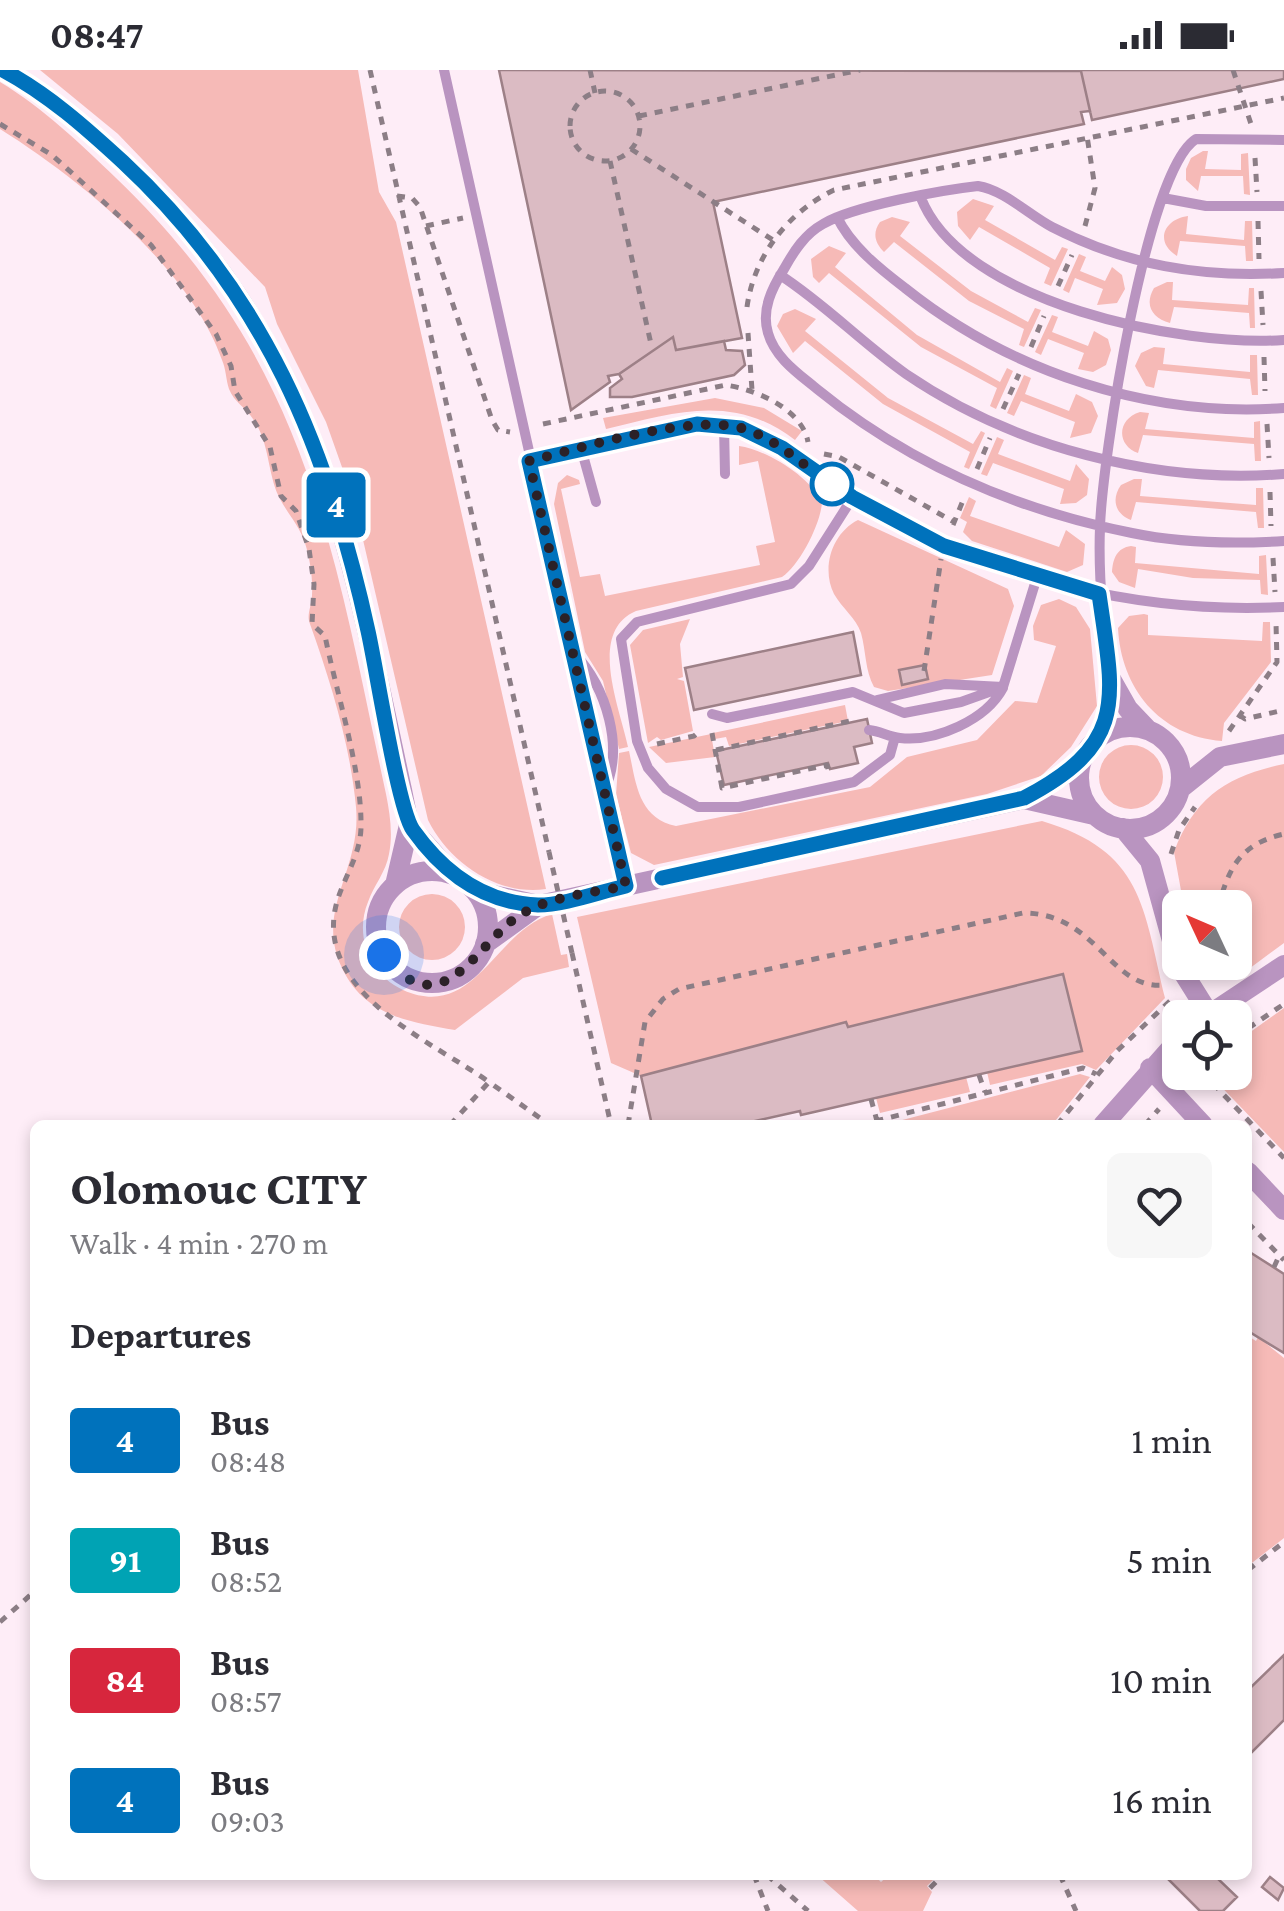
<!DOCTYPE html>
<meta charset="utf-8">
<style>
:root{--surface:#fff;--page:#f7f7f7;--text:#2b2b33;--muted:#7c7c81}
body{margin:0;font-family:"Crimson Pro",serif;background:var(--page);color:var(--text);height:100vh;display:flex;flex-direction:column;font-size:38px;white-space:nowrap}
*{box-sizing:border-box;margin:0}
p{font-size:32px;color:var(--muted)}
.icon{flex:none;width:55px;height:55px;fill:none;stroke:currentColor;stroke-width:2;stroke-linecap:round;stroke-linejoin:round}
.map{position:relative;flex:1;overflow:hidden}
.side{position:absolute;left:30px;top:1050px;width:1222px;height:760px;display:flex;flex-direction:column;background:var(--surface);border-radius:15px;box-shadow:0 5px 15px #0003}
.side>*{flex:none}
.badge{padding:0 20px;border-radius:8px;font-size:35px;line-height:65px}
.needle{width:65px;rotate:314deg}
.tools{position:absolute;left:1162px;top:820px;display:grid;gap:20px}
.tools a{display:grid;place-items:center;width:90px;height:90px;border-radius:15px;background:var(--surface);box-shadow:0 5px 15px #0003;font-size:50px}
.you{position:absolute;width:50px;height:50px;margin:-25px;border:8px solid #fff;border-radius:50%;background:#1a73e8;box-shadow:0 0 0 15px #1a73e833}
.map>.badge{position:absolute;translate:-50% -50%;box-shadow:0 0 0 5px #fff}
h2{padding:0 40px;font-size:38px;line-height:90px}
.round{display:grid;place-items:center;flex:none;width:105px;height:105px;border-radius:15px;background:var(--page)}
.headline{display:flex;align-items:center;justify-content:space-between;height:170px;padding:0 40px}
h1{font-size:48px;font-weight:700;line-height:75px}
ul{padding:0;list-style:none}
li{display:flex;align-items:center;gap:30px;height:120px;padding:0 40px}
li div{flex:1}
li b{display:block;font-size:38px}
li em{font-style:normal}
li .badge{min-width:110px;font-weight:700;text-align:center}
.status{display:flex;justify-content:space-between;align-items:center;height:70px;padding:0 50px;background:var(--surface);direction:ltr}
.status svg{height:28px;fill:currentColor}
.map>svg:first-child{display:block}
.green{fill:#f6bab7}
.building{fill:#dbbbc3;stroke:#9d8087;stroke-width:2.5}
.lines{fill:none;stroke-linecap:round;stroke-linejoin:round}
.path{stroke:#8c7e86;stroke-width:5;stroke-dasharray:8 8;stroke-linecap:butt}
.lane{stroke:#b994c0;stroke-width:10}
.street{stroke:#b994c0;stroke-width:20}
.path-bridge{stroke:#8c7e86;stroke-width:5;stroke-dasharray:8 8;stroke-linecap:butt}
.line-casing{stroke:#fff;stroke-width:22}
.line{stroke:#0072bc;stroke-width:15}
.walk{stroke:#2b2127;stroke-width:10;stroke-dasharray:0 18}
.stop-dot{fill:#fff;stroke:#0072bc;stroke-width:5}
</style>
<div class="status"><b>08:47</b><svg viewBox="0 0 49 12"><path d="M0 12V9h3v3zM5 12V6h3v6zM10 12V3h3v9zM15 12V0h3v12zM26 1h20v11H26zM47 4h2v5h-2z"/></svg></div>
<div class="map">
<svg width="1284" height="1841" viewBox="0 0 1284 1841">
<rect width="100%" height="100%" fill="#feedf7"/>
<path class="green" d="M 40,0 L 358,0 L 379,122 L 396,152 L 546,819 C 496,826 449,792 428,750 L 354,431 L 326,352 L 277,254 L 265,217 L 118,64 Z
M 0,12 C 42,37 81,74 116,108 C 308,291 333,478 386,724 C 390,744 393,764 389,784 C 386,802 374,815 368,832 C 354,866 370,905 403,920 C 475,952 494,861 552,844 L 561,885 L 567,884 L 569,897 L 523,908 L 455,960 C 408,952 364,945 342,898 C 314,840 362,800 356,737 C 350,674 331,613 310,554 C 306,545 312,535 312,525 C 313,508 310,489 305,473 C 299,455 287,443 279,427 C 267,402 270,373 253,349 C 246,338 234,332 229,319 C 226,310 226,299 222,290 C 190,198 80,109 0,59 Z
M 1203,81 L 1208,81 L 1205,99 L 1241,100 L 1241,84 L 1248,83 L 1250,125 L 1244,124 L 1243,106 L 1201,106 L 1198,121 L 1186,110 L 1186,99 L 1191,88 Z
M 973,129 L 994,136 L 985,150 L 1055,190 L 1062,177 L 1068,179 L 1051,216 L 1044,213 L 1050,198 L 979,157 L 970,170 L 958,156 L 957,142 Z
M 1188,146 L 1186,164 L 1244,170 L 1245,151 L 1252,151 L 1253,191 L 1246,191 L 1245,176 L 1180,171 L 1177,186 C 1154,172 1164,149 1188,146 Z
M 892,147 L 910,152 L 900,166 L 971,221 L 1028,252 L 1035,238 L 1041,240 L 1024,277 L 1019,275 L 1024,259 L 969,231 L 894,172 L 884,182 C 875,173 872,163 880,152 Z
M 829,176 L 846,183 L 835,197 L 917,265 L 1000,312 L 1007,298 L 1013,301 L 996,339 L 990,336 L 997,318 L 921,277 L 829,203 L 819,213 L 813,207 L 811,189 Z
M 1079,184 L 1086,187 L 1080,201 L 1105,211 L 1112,197 L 1122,205 L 1125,219 L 1117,233 L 1097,235 L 1103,219 L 1075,208 L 1069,223 L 1063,220 Z
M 1167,212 L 1173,212 L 1172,230 L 1248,235 L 1249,218 L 1254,218 L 1255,258 L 1250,258 L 1249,243 L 1174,237 L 1170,253 C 1152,248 1144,235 1154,218 Z
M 795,239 L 816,249 L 805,261 L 888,328 L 973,374 L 981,361 L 985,363 L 969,399 L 964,397 L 970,382 L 883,334 L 805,271 L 793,283 L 777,256 L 783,244 Z
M 1052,245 L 1058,247 L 1052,262 L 1088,276 L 1094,261 L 1108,269 L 1111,280 L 1106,295 L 1093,302 L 1078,299 L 1084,283 L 1048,269 L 1041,285 L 1035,282 Z
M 1154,277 L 1165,278 L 1163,294 L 1250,302 L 1250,285 L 1257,285 L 1258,325 L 1252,325 L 1250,309 L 1158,300 L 1154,318 L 1146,316 L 1135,296 L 1141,283 Z
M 1024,305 L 1031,308 L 1025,324 L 1069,341 L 1076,324 L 1092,332 L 1098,346 L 1091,363 L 1070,368 L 1075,352 L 1021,331 L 1014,346 L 1007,343 Z
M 715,328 L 764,338 L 802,361 L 795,370 C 734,323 675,342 606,359 L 603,348 Z
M 1140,342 L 1149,343 L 1145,359 L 1254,368 L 1254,352 L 1260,351 L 1261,391 L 1255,391 L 1254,374 L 1143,365 L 1138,383 C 1116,375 1117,349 1140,342 Z
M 997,367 L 1004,370 L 998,384 L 1070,411 L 1076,394 L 1089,409 L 1087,425 L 1076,433 L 1060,434 L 1064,419 L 993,393 L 987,406 L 981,404 Z
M 739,376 C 767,380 809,406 822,432 C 821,453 800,495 782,507 L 636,541 C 587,562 620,638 628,677 L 619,679 L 603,611 L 585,582 L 554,434 L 558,413 L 567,405 L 579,410 L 580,414 L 561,419 L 580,507 L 600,504 L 605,526 L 760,495 L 756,476 L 775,472 L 758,391 L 739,395 Z
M 1134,409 L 1142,409 L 1140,426 L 1256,435 L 1256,418 L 1263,418 L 1264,458 L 1258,458 L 1256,442 L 1136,432 L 1131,450 C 1115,444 1111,429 1121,415 Z
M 969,427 L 976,431 L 970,446 L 1059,477 L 1066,460 L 1085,474 L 1083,495 L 1067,502 L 972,471 L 963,462 L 967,452 L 960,448 Z
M 858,450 L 1008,519 L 1014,536 L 992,605 L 888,621 L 874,617 C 865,601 866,581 861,563 C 856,548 842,538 834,524 C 821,498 832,463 858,450 Z
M 1131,476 L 1136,477 L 1135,493 L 1259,504 L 1259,486 L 1266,485 L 1268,525 L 1261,524 L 1260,510 L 1193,508 L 1138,499 L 1135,518 L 1119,512 L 1112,502 C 1113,488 1117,478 1131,476 Z
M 1059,529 L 1076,537 L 1090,559 L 1097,636 L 1071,677 L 1041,706 L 987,724 L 654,795 L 631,783 L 616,725 L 619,683 L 629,681 C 636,713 638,748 676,756 L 870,717 L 907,687 L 977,670 L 1015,631 L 1037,633 L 1056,576 L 1034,570 L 1033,556 L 1041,535 Z
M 1144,544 L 1148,545 L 1148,565 L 1262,571 L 1263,552 L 1270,552 L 1271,592 L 1224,653 L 1222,671 C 1159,666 1121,618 1118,558 L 1129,546 Z
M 690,549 L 680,574 L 683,607 L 677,609 L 684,611 L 693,661 L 661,670 L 657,667 L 648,673 L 630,575 L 643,560 Z
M 845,635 L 848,651 L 729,676 L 726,667 L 715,669 L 713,663 Z
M 711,664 L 715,687 L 666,693 L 649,677 Z
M1099 707a32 32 0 1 1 64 0a32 32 0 1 1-64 0Z
M 1284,694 L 1284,873 L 1238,907 L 1234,900 L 1211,901 L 1201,893 L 1235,892 L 1235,838 L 1184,837 L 1174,782 C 1195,726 1228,706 1284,694 Z
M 1042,751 C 1143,781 1143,836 1165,928 L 1096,1000 L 1082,994 L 990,1015 L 987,1002 L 1062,904 L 848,957 L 846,952 L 641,1006 L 611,993 L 577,847 Z
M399 857a33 33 0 1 1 66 0a33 33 0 1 1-66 0Z
M 1284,938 L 1284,1082 L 1208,1003 L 1235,1002 L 1235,973 Z
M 1080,1004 L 1090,1007 L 1052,1055 L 883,1055 Z
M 966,1007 L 970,1022 L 880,1043 L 876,1028 Z
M 1248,1266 L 1256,1271 L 1258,1267 L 1284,1288 L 1284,1468 L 1248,1496 Z
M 817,1805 L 874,1805 L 881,1812 L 889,1805 L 938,1805 L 927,1816 L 932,1822 L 923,1841 L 858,1841 Z"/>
<path class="building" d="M 499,0 L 1081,1 L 1090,41 L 1081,42 L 1084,54 L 713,132 L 742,268 L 676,280 L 673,267 L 619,304 L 608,306 L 610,312 L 571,340 Z
M 1070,0 L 1284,0 L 1284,9 L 1092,50 L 1081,1 Z
M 673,267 L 676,280 L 724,271 L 726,280 L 742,281 L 745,295 L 734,305 L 632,327 L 610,327 L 610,318 L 622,309 L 619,304 Z
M 853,562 L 861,605 L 694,640 L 685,598 Z
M 925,595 L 928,609 L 902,615 L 899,600 Z
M 867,649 L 872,673 L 854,677 L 858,693 L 830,699 L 828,693 L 724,715 L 716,681 Z
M 1063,904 L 1082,981 L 801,1045 L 800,1041 L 737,1055 L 652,1055 L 641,1006 L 846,952 L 848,957 Z
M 1248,1181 L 1284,1204 L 1284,1283 L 1248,1261 Z
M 1284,1585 L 1284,1650 L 1248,1686 L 1248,1620 Z
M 1164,1805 L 1214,1805 L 1237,1827 L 1223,1841 L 1200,1841 Z
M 1270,1807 L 1284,1818 L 1278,1830 L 1262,1817 Z"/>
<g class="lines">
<path class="path" d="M 370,0 L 549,782
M 590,0 L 595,23
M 1233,0 L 1251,54
M570 56a35 35 0 1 1 70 0a35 35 0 1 1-70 0Z
M 639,46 L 860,0
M 0,54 L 52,85 L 151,175 L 216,264 L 231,296 L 235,321 L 270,377 L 281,426 L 296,441 L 309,479 L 314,514 L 312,554 L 325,566 C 336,621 361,698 361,753 C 362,787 341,809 335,840 C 319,925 433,972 489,1012
M 631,79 L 776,172
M 1255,88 L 1257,122
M 610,91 L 651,274
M 397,126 L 412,128 L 420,137 L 492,350 L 498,360 L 510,362
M 1258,151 L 1259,189
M 426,156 L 463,148
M 1085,156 L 1095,118 L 1087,66
M 1058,216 L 1072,185
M 1261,221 L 1263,255
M 747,237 C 754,186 788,142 834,120 L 1284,28
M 748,263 L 752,320
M 1031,277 L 1044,246
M 1264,287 L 1265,321
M 1003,339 L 1019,304
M 543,354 L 726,315 C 757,320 802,339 808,372
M 1267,354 L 1269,388
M 824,384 L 839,387 L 954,452
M 977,399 L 990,368
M 1270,422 L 1271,456
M 953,455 L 964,428
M 1273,488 L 1275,522
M 924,601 L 941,489
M 1239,645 L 1245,649 L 1284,640
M 1229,661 L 1277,592 L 1276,553
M 712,663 L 722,718 L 827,695 L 828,699
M 657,674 L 694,666 L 701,660
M 716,680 L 850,651
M 1171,784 L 1179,760 L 1195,737
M 1218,838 C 1229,797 1240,774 1284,764
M 572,883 L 611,1055
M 1212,892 L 1213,906
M 1235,967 L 1284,934
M 1202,1002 L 1284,1088
M 979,1005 L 985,1022
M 871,1029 L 877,1051
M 450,1055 L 489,1012 L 550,1055
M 628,1055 L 645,952 L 663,929 L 679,919 L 1023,843 C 1098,843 1110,921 1165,915
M 860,1055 L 1083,998 L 1096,1004
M 1057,1055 L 1117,981 L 1171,930 L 1169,925
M 1145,1055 L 1159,1039
M 1248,1153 L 1284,1190
M 1274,1197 L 1279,1186
M 1248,1500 L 1284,1472
M 0,1552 L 35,1521
M 754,1805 L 768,1841
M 767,1805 L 808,1841
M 1060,1805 L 1076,1841
M 930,1818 L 943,1805"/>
<path class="lane" d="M 444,0 L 626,816
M 921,128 C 963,234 1183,277 1284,270
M 1163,128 L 1206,136 L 1284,136
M 837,147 C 851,176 880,199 905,218 C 1010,302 1150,348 1284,338
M 1284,203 C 1201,208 1126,195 1052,157 C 1029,145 1004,120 978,116 C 942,120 853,136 823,154 C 805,164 794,181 784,199 C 772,218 761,240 768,263 C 775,288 799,304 817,319 C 909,394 1017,440 1132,463 C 1180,473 1235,474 1284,471
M 780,205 C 825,234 862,273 906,304 C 1013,377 1155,414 1284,404
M 724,355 L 725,404
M 581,378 L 596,432
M 529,391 C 580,379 674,348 723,355 C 780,362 827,413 875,440 C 1000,510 1141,544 1284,537
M 853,427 L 809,496 L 791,514 L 637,552 L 621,569 L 637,671 L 648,698 L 666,719 L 698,737 L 739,737 L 854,712 L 890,685 L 895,667
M 574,583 C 606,617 626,679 603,723
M 1111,609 C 1103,558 1098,509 1100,457 C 1102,392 1146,100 1196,69 L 1284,70
M 877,630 L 945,614 L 1003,617 L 1037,507
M 712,644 L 727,648 L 853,622 L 904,643 L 961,632 L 1003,617
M 869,660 C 880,661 889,667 900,668 C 936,672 986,650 1003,618"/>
<path class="street" d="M 3,0 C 50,24 90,62 129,98 C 318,274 350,481 402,720 L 409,755 L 395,815
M 1111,609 L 1128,639 L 1148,660
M1079 708a51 51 0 1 1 102 0a51 51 0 1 1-102 0Z
M 1098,667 L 1108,641 L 1111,609
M 1180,719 L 1220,687 L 1284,674
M 1024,729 L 1094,745
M 409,755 L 452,804
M 1123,758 L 1150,791 L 1179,896 L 1209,944
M376 857a56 56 0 1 1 112 0a56 56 0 1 1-112 0Z
M 475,821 L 539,835
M 485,874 L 539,835 L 1024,729 L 1080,695
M 1204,948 L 1284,895
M 1150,998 L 1203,1055
M 1103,1055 L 1180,968
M 1248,1102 L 1284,1140"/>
<path class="path-bridge" d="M 549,782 L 572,883"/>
</g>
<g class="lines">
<defs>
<path id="line" d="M 3,0 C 48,24 86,58 123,92 C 263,222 328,377 368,561 C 376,596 398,739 413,760 C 443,802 484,833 538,835 C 565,835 599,822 626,816 L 529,391 L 697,354 L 741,358 L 782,378 L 852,427 L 944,476 L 1099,524 C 1114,629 1129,673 1024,728 L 662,808"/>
</defs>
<use href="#line" class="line-casing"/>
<use href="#line" class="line"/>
<path class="walk" d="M 384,885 C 441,961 478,871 520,845 C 550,826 592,823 626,816 L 529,391 C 582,378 690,344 741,358 C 776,368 802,395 832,414"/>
</g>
<circle class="stop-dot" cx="832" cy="414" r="20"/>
</svg>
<div class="tools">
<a><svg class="needle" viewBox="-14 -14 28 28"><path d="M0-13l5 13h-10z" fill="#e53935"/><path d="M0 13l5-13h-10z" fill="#7c7c81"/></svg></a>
<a><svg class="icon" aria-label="locate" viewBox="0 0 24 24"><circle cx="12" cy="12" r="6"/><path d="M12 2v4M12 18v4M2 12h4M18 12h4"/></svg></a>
</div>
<div class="you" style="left:384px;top:885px"></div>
<b class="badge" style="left:336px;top:435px;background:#0072bc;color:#fff">4</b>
<section class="side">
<div class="headline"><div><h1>Olomouc CITY</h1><p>Walk · 4 min · 270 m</p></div><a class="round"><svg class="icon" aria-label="heart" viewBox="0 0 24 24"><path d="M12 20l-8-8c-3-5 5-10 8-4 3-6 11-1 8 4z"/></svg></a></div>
<h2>Departures</h2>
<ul>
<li><span class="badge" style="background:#0072bc;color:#fff">4</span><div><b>Bus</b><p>08:48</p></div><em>1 min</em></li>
<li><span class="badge" style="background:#00a3b4;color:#fff">91</span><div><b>Bus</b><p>08:52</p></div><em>5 min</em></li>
<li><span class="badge" style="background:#d7263d;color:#fff">84</span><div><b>Bus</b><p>08:57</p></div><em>10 min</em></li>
<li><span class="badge" style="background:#0072bc;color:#fff">4</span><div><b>Bus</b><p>09:03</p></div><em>16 min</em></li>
</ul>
</section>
</div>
